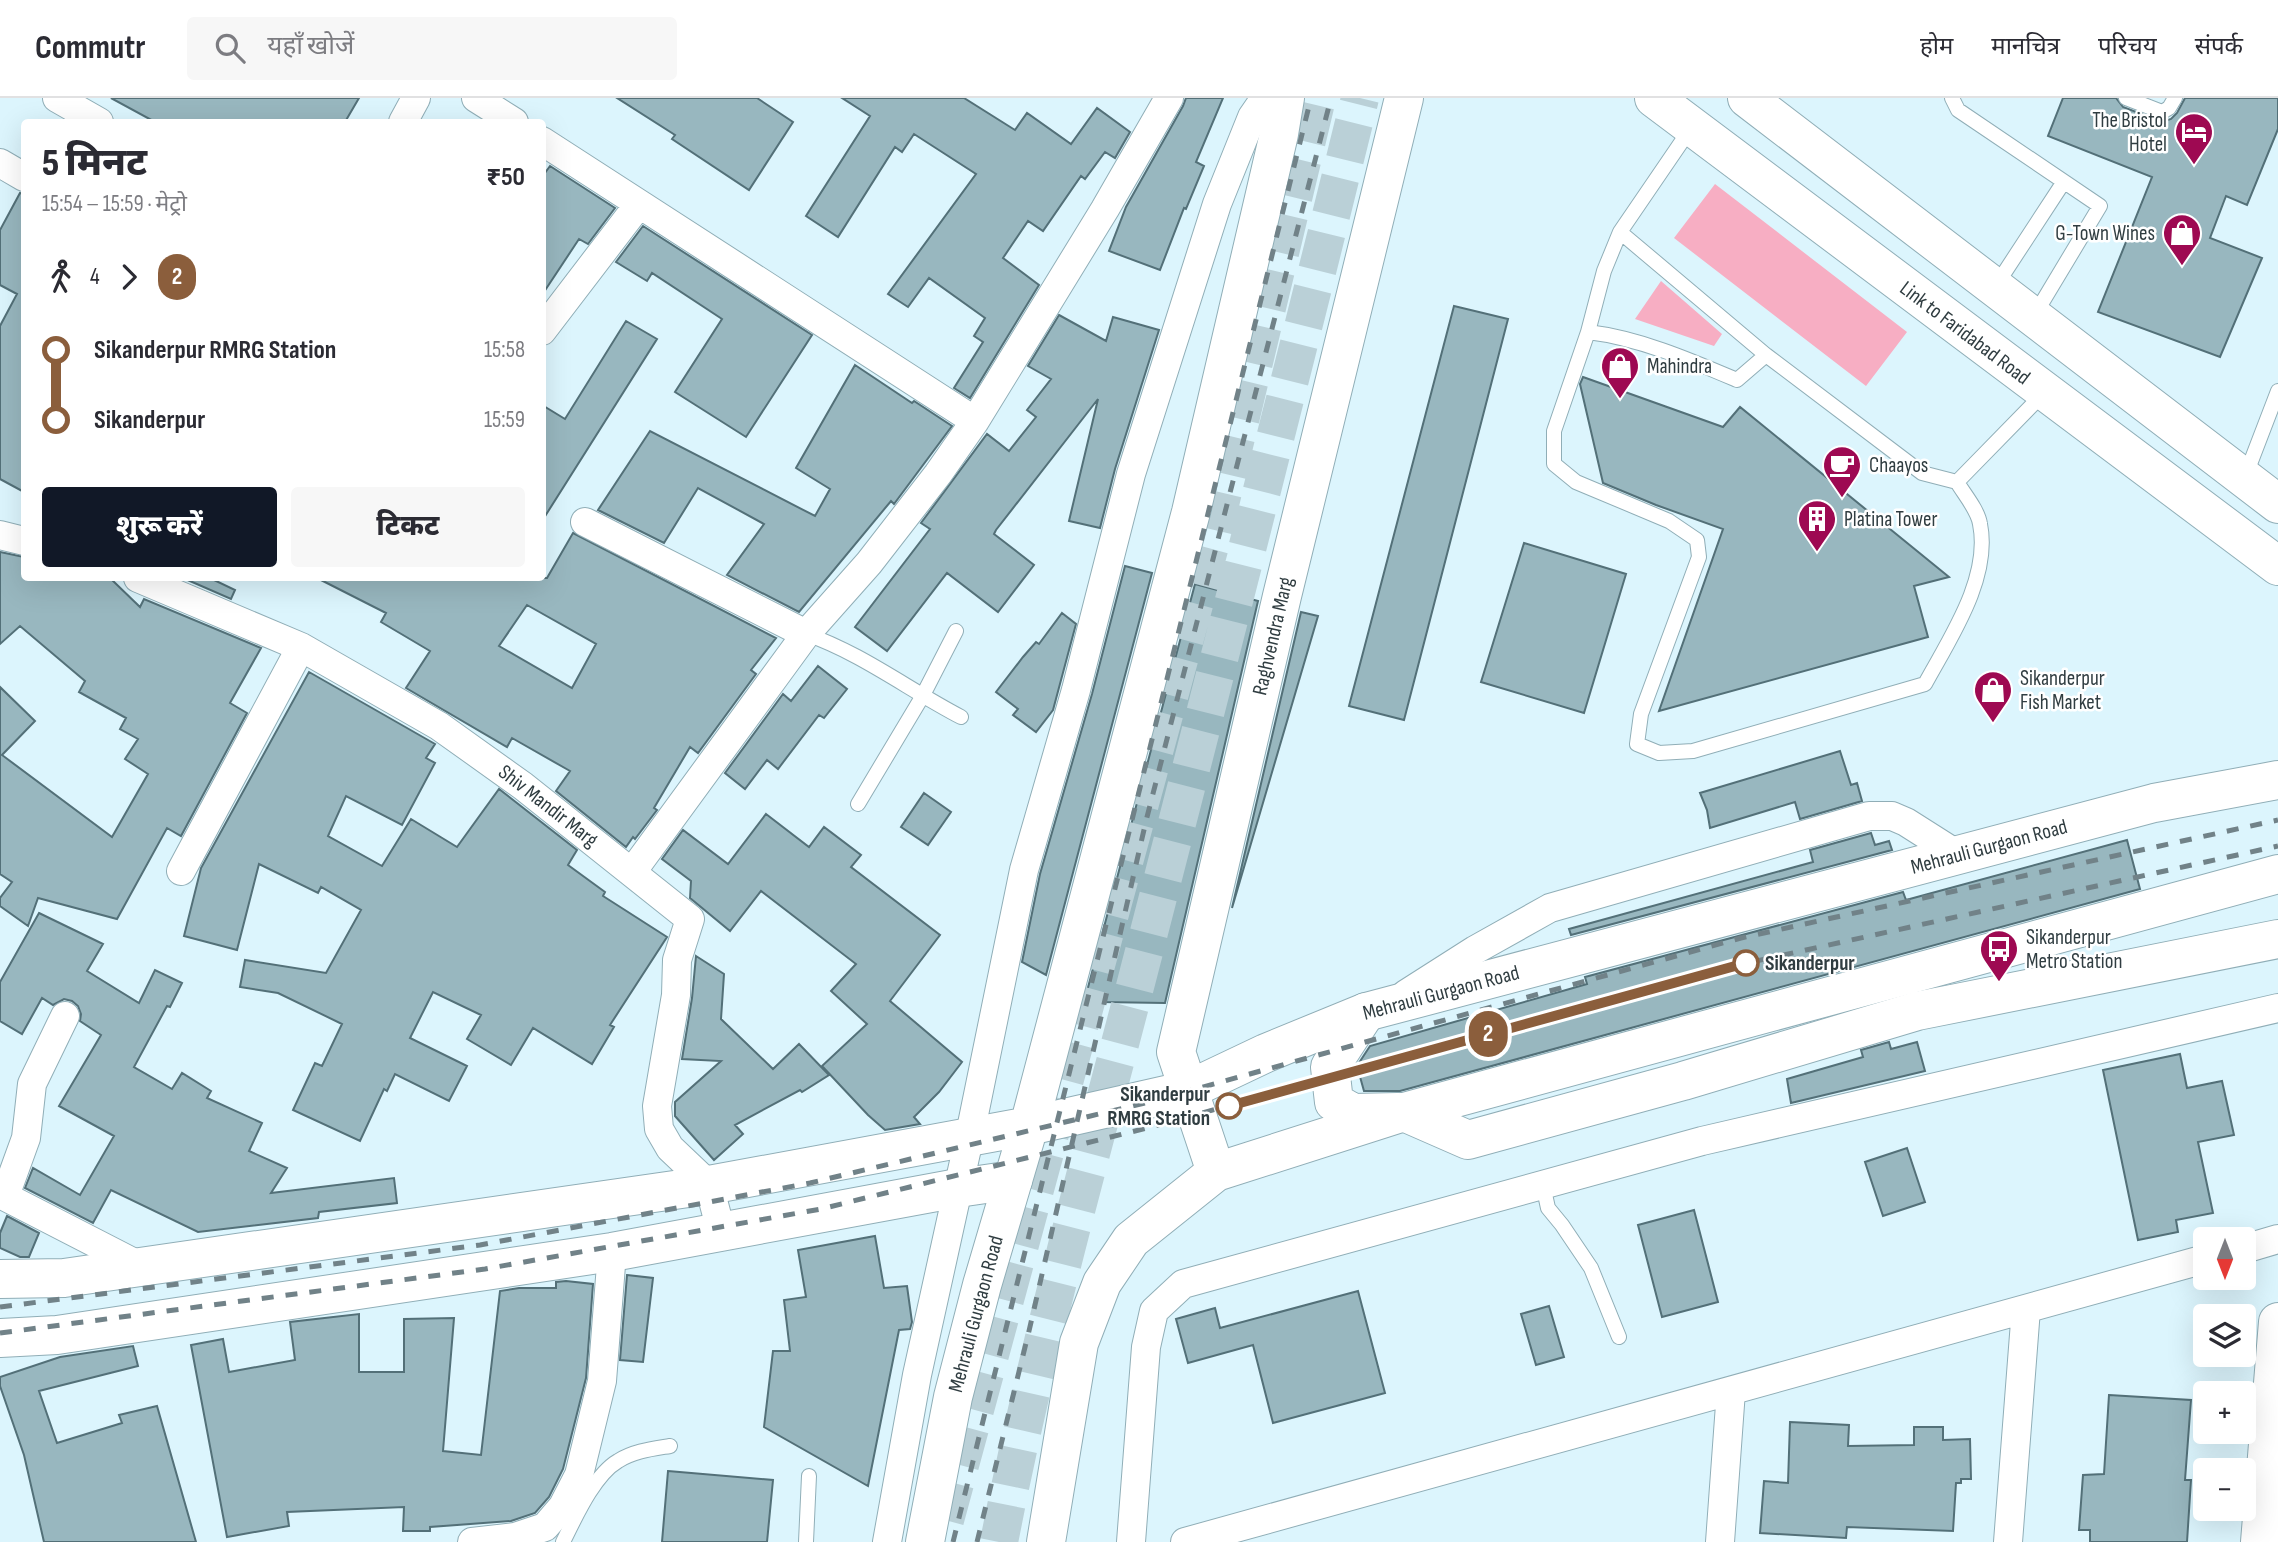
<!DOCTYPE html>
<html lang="hi">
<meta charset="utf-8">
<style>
:root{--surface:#fff;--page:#f7f7f7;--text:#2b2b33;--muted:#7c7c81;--line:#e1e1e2;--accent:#111827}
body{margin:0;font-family:"Sofia Sans Condensed","Noto Sans Devanagari",sans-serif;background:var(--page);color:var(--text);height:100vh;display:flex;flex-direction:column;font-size:26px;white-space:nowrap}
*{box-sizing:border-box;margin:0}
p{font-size:23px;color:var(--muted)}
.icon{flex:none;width:38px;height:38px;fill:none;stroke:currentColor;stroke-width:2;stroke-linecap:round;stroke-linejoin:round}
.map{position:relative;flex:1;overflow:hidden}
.drawer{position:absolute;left:21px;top:21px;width:525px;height:462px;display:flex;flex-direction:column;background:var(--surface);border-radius:7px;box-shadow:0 7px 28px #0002}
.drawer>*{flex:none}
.badge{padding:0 14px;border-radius:23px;font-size:24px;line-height:46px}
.needle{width:46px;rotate:180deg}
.tools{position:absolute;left:2193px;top:1129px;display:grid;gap:14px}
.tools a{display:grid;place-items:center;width:63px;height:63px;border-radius:7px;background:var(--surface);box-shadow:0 7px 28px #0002;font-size:35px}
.map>.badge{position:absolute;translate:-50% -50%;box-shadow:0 0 0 4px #fff}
.legs{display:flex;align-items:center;gap:10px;height:77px;padding:0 21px;font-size:23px}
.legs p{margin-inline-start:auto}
.head{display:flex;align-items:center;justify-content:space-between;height:119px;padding:0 21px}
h1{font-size:38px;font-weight:800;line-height:52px}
.action{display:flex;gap:14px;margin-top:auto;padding:14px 21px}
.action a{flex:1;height:80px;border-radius:7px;background:var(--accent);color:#fff;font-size:28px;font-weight:800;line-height:80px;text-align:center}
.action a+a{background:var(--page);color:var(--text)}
ul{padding:0 21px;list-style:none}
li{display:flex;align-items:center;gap:24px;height:70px;font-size:26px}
li i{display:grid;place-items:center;width:10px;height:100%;margin:0 9px;background:currentColor}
li i::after{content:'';width:18px;height:18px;margin:-9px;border:5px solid;border-radius:50%;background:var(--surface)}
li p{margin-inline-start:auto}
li:first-child i{background:linear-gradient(#0000 50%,currentColor 0)}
li:last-child i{background:linear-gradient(currentColor 50%,#0000 0)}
header{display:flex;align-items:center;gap:42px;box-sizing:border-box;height:98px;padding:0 35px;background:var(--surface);border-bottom:2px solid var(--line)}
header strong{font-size:33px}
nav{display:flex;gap:38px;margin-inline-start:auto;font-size:24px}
.search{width:490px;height:63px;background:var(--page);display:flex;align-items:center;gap:18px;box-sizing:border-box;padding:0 24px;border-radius:7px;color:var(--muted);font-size:26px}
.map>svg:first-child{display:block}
.green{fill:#f7aec3}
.building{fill:#98b7bf;stroke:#537078;stroke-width:2;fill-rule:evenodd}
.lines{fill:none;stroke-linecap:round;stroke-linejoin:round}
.secondary-tunnel{stroke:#bad0d7;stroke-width:38;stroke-dasharray:38 19;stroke-linecap:butt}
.lane-casing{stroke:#90aeb7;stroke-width:16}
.street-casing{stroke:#90aeb7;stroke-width:30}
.secondary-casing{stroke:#90aeb7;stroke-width:40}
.primary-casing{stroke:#90aeb7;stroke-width:40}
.highway-casing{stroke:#90aeb7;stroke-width:40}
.lane{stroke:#fff;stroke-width:14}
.street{stroke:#fff;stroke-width:28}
.secondary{stroke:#fff;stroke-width:38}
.primary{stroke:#fff;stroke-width:38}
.highway{stroke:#fff;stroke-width:38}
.rail{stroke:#718288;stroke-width:5;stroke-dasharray:12 12;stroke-linecap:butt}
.line-1-casing{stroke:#fff;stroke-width:16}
.line-1{stroke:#8b5e3c;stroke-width:10}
.stop-1-dot{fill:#fff;stroke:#8b5e3c;stroke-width:3.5}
.labels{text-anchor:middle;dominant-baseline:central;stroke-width:5;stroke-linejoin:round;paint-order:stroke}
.poi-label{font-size:21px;fill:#303d41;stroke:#fff;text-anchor:start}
.street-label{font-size:21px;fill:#303d41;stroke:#fff}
.stop-label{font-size:21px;font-weight:bold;fill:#303d41;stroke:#fff;text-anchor:start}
</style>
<header>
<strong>Commutr</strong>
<div class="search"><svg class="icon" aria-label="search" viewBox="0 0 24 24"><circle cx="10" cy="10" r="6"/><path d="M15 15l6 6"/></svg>यहाँ खोजें</div>
<nav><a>होम</a><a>मानचित्र</a><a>परिचय</a><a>संपर्क</a></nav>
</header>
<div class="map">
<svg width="2278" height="1444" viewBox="0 0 2278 1444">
<rect width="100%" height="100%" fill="#dcf5fd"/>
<path class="green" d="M 1715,86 L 1907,234 L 1866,288 L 1674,140 Z
M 1661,183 L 1722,236 L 1714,248 L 1635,221 Z"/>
<path class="building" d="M 111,0 L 359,0 L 345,24 L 155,24 Z
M 617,0 L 757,0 L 793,24 L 749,92 L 672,41 L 675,37 Z
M 842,0 L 964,0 L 1015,32 L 1027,15 L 1071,46 L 1097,10 L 1130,34 L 1115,60 L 1105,54 L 1085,81 L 1081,78 L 1043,133 L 1028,123 L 1003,160 L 1039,187 L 970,300 L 954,290 L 983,244 L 974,238 L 985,220 L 929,180 L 908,209 L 888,196 L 976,76 L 914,36 L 902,54 L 895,49 L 838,139 L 806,118 L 870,18 Z
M 1186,0 L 1223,0 L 1196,64 L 1204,68 L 1186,111 L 1184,110 L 1160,172 L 1109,153 L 1126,109 L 1183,8 Z
M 2063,0 L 2116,0 L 2123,9 L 2162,24 L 2171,21 L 2177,15 L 2185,0 L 2278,0 L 2278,31 L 2247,107 L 2226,98 L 2210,140 L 2262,160 L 2220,259 L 2098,214 L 2152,79 L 2048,38 Z
M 550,68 L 615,110 L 588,146 L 579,141 L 542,197 L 542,79 Z
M 20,95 L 24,96 L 24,394 L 0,381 L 0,228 L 17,196 L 0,187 L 0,132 Z
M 643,128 L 812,237 L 746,339 L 675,294 L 722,221 L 652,175 L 647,183 L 616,164 Z
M 1454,208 L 1508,221 L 1404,622 L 1349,608 Z
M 1059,217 L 1106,243 L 1113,219 L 1159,232 L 1115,371 L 1100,430 L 1069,423 L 1098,301 L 996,432 L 994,436 L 1034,467 L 998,514 L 947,475 L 887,553 L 855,529 L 930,431 L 921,425 L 987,336 L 1009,353 L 1036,319 L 1027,312 L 1051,281 L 1028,268 Z
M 626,223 L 657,241 L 542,423 L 542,307 L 565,321 Z
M 855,267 L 912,305 L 914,303 L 952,328 L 894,406 L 891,403 L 799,514 L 727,477 L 764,426 L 698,390 L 664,445 L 598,412 L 650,333 L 815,418 L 830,391 L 796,370 Z
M 1583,279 L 1723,329 L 1740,309 L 1949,479 L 1914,488 L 1928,539 L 1659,613 L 1723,431 L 1656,407 L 1603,385 L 1580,286 Z
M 573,435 L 776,540 L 751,572 L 756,576 L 698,655 L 690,649 L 654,710 L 657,712 L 635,741 L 633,739 L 626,749 L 556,693 L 570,673 L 512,640 L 507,649 L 406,590 L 430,553 L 381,524 L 386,515 L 317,480 L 547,480 ZM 527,507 L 596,546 L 572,590 L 499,548 Z
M 1524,445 L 1626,476 L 1584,615 L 1481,584 Z
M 0,454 L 24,459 L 24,480 L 110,480 L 140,509 L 144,501 L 261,550 L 230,605 L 247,615 L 181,738 L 167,730 L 117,821 L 38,800 L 28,828 L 0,808 L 0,800 L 12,784 L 0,776 L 0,589 L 35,623 L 2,657 L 112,739 L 148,676 L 125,661 L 138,641 L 120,631 L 126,620 L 79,594 L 85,583 L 20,528 L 0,546 Z
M 1125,468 L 1152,475 L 1046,877 L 1022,864 L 1040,776 L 1092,596 Z
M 183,480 L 210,480 L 235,492 L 231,501 Z
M 1195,486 L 1258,503 L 1165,905 L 1100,904 L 1086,897 Z
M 1301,514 L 1318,518 L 1232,810 Z
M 1062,515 L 1076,526 L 1053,612 L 1036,634 L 1013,617 L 1018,611 L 996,594 L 1023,559 L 1036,544 L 1039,546 Z
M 818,568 L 847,591 L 824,620 L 819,617 L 778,671 L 767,662 L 745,691 L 725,675 L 783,596 L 791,603 Z
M 309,574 L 435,646 L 426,660 L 435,665 L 402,727 L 346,698 L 328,738 L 382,768 L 411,721 L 457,749 L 499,691 L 577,752 L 568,767 L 605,794 L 603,798 L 667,839 L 610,927 L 614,929 L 592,966 L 533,930 L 511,967 L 467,941 L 481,917 L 433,894 L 410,940 L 467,968 L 449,1003 L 395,976 L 387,993 L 384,991 L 360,1043 L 293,1012 L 315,965 L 322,968 L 342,926 L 278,895 L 240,889 L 245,862 L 326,875 L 361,812 L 321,789 L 318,795 L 259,766 L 237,852 L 184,838 L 201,770 Z
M 1840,653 L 1851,687 L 1857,685 L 1862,703 L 1800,721 L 1795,704 L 1710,730 L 1707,712 L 1700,695 Z
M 924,695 L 951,714 L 928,747 L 901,729 Z
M 766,716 L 809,749 L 824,729 L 861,757 L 851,769 L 940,837 L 890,903 L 962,964 L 939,994 L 914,1019 L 920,1026 L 885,1032 L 868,1017 L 822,968 L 867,926 L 831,893 L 856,866 L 761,793 L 730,833 L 690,800 L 691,783 L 662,761 L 683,732 L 728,766 Z
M 1871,735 L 1875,747 L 1889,743 L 1892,752 L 1571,837 L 1569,831 L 1813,764 L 1810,752 Z
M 2127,742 L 2140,791 L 1400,993 L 1364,993 L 1357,968 L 1370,948 L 1587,886 L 1585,879 L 1903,794 L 1906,802 Z
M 39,815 L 103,846 L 87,873 L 139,905 L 155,872 L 182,885 L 170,909 L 167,908 L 134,969 L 172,991 L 182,975 L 211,993 L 207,1000 L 262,1025 L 249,1053 L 287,1070 L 271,1095 L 394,1080 L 397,1105 L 319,1114 L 318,1120 L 198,1134 L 111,1092 L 93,1125 L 25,1090 L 33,1070 L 80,1097 L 114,1038 L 59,1008 L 101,937 L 80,923 L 81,916 L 78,908 L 72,903 L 64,901 L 53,907 L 42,900 L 22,936 L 0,923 L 0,884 Z
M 696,858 L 724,876 L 721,921 L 773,971 L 799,946 L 829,977 L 802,994 L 800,992 L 735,1027 L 743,1036 L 714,1062 L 675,1018 L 675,1004 L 721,963 L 682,961 L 692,900 Z
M 1889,944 L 1891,951 L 1917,944 L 1925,973 L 1791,1005 L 1787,981 L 1863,959 L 1861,952 Z
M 2180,956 L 2187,990 L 2222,983 L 2234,1037 L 2198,1044 L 2213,1115 L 2176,1122 L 2178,1134 L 2138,1142 L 2103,972 Z
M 1907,1050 L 1925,1104 L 1883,1118 L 1865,1064 Z
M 1694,1112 L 1718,1204 L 1662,1219 L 1638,1127 Z
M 7,1118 L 39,1135 L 29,1159 L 20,1159 L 0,1150 L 0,1135 Z
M 875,1138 L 884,1190 L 907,1188 L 912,1224 L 910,1231 L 899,1232 L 868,1388 L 764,1329 L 773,1253 L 790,1253 L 784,1202 L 806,1199 L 798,1152 Z
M 627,1177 L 653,1180 L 643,1264 L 620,1262 Z
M 566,1183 L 593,1186 L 586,1280 L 563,1371 L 549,1399 L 535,1415 L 511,1423 L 430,1429 L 430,1433 L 403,1433 L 404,1409 L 287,1414 L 289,1428 L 227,1439 L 191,1247 L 223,1241 L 229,1274 L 295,1262 L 290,1224 L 359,1216 L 359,1274 L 404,1274 L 404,1221 L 454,1220 L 443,1353 L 481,1357 L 500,1193 L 519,1190 L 556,1190 L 556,1184 Z
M 1358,1193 L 1385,1295 L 1273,1325 L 1253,1247 L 1188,1265 L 1176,1221 L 1215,1210 L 1220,1230 Z
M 1549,1208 L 1564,1259 L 1536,1267 L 1521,1216 Z
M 133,1248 L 138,1268 L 39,1293 L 57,1345 L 122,1325 L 119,1317 L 157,1308 L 196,1444 L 44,1444 L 24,1357 L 0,1288 L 0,1279 L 60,1259 Z
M 2109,1297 L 2191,1302 L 2185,1382 L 2191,1382 L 2187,1444 L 2090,1444 L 2090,1432 L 2079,1432 L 2083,1377 L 2104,1376 Z
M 1790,1324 L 1849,1327 L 1848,1348 L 1914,1347 L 1914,1329 L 1943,1329 L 1943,1342 L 1970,1341 L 1971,1381 L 1961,1381 L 1961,1385 L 1956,1385 L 1953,1433 L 1847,1429 L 1846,1440 L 1760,1435 L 1764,1383 L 1788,1385 Z
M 668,1373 L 773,1382 L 767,1444 L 662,1444 Z"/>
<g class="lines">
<path class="secondary-tunnel" d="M 945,1422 L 1211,444 L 1317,0
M 999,1444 C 1036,1253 1089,1065 1138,877 C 1213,585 1288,293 1360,0"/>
<defs>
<path id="lane" d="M 1952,0 L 1958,12 L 2100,108 L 2034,218
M 2126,0 L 2162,14 L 2169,10 L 2175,0
M 1691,30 L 1620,134 L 1766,257 L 1922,375 L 1957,384 L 2044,295
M 1995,189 L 2063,85
M 1588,234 L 1604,173 L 1620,134
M 1766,257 L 1737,282 C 1690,262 1639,240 1588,234 L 1554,333 L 1554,366 L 1576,384 L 1669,423 L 1697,442 L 1699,459 L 1641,616 L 1637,646 L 1659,655 L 1693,653 L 1925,586 C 1950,540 1991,480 1980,426 C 1978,412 1964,396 1957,384
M 2245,379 L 2278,293
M 806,536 C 861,555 909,592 961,619
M 858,706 L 922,599 L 956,533
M 1543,1087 L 1548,1110 L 1562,1127 L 1591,1170 L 1619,1239
M 563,1444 C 575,1420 594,1377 618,1363 C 634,1353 652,1351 670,1348
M 806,1444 L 809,1378"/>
<path id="street" d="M 57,0 L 99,24
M 476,0 L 514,24
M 403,24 L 416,0
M 542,43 L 975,323
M 0,65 L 24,79
M 542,233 L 639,106
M 585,424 L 806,536
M 0,437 L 24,443
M 138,480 L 301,549 L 439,628 L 523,688 L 690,821 L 677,862 L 676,897 L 657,1008 L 659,1031 L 670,1050 L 709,1087 L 721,1133
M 181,773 L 301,549
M 632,774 L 806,536 L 869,465 L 938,376 L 975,323 L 1105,111 L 1169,0
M 1406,896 L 1475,852 L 1550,810 L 1869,718 L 1892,718 L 1906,724 L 1958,757
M 0,1096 L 142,1169
M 5,1098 L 26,1040 L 32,986 L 65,918
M 2244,1151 L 2278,1141
M 472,1444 L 515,1439 L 545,1429 L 563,1408 L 579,1377 L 602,1283 L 612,1154
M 887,1444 L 917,1277 L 969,1041 L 1024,772 L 1076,592 L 1131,376 L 1217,106 L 1252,19 L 1265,0
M 1131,1444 L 1146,1249 L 1154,1213 L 1183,1186 L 1702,1043 L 2278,910
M 1185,1444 L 2205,1161
M 1720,1444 L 1731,1293
M 2008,1444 L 2026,1211"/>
<path id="secondary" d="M 1404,1014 L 1468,1042 L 1683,983 L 1917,913 L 2278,841
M 1216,1074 L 1176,954 L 1282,498 L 1404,0
M 0,1181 L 64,1180 L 709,1087 L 1029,1028 L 1191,414 L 1279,36 L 1285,0
M 0,1240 L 57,1237 L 612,1154 L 958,1090 L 1013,1082
M 2260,1444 L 2278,1224"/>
<path id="primary" d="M 1654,0 L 2278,468
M 1747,0 L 2278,406
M 1366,914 L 1330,969 L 1334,1004 L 1353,1015 L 1398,1014"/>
<path id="highway" d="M 925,1444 L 953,1299 L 982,1187 L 1029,1028 L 1188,992 L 1266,955 L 1366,914 L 2154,705 L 2278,682
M 1046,1444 L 1079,1245 L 1102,1185 L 1131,1142 L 1216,1074 L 1404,1014 L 2278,776"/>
</defs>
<use href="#lane" class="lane-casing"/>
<use href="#street" class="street-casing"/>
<use href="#secondary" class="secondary-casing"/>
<use href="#primary" class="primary-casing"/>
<use href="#highway" class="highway-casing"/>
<use href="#lane" class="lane"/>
<use href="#street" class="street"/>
<use href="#secondary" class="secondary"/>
<use href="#primary" class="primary"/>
<use href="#highway" class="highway"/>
<path class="rail" d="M 0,1209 L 480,1147 L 810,1085 L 1145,1005 L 1741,840 L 2278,722
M 0,1235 L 485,1171 L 821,1111 L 1151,1029 L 1747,865 L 2278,748
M 953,1444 L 1311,0
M 977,1444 L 1029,1233 L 1146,723 L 1331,0"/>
</g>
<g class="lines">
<defs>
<path id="line-1" d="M 1229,1008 L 1746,865"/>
</defs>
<use href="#line-1" class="line-1-casing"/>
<use href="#line-1" class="line-1"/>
</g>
<defs>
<symbol id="hotel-pin" viewBox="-11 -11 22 30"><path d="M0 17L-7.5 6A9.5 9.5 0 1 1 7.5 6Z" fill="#9e0952" stroke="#fff"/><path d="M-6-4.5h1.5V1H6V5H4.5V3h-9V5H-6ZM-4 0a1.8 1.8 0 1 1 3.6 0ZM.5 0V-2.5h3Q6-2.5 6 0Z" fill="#fff"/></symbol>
<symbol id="shop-pin" viewBox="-11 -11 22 30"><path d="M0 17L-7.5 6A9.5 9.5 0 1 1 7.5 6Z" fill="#9e0952" stroke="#fff"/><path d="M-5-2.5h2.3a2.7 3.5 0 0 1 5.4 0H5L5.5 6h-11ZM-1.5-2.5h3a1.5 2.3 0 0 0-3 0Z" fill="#fff"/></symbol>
<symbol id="cafe-pin" viewBox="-11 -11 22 30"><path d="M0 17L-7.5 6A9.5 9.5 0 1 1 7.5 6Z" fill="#9e0952" stroke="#fff"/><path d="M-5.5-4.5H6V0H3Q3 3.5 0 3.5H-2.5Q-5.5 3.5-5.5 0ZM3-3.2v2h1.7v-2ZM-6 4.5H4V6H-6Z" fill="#fff"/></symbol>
<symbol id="building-pin" viewBox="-11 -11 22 30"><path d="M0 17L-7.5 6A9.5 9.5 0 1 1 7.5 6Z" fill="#9e0952" stroke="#fff"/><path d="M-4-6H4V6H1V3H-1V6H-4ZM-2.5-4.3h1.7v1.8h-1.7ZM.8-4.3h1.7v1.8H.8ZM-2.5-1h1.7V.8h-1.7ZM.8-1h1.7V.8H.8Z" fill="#fff"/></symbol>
<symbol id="bus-pin" viewBox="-11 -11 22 30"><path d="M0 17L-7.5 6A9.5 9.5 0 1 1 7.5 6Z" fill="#9e0952" stroke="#fff"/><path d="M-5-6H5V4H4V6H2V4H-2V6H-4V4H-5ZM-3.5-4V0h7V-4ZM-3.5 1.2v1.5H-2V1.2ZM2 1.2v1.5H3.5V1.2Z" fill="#fff"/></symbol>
</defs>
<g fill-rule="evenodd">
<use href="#hotel-pin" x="2172" y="12" width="44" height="60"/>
<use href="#shop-pin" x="2160" y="113" width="44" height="60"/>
<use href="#shop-pin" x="1598" y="246" width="44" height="60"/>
<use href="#cafe-pin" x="1820" y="345" width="44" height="60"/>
<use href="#building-pin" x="1795" y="399" width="44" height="60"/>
<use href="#shop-pin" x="1971" y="570" width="44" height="60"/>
<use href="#bus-pin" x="1977" y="829" width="44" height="60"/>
</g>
<g class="stop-1-dot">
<circle cx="1746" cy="865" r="12"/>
<circle cx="1229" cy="1008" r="12"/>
</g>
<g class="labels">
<g class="poi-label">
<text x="2167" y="22" text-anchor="end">The Bristol<tspan x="2167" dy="24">Hotel</tspan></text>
<text x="2155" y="135" text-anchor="end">G-Town Wines</text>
<text x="1647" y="268">Mahindra</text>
<text x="1869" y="367">Chaayos</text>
<text x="1844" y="421">Platina Tower</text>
<text x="2020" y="580">Sikanderpur<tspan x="2020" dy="24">Fish Market</tspan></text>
<text x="2026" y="839">Sikanderpur<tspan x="2026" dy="24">Metro Station</tspan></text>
</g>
<g class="street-label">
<text transform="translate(1965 235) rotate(37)">Link to Faridabad Road</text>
<text transform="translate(1273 538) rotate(-77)">Raghvendra Marg</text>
<text transform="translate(548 708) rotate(38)">Shiv Mandir Marg</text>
<text transform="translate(1989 749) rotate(-15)">Mehrauli Gurgaon Road</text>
<text transform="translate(1441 895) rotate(-15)">Mehrauli Gurgaon Road</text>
<text transform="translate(976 1216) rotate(-75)">Mehrauli Gurgaon Road</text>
</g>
<g class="stop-label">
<text x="1765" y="865">Sikanderpur</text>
<text x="1210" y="996" text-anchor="end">Sikanderpur<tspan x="1210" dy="24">RMRG Station</tspan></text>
</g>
</g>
</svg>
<div class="tools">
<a><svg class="needle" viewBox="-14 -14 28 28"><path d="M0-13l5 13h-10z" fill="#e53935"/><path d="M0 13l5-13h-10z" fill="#7c7c81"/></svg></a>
<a><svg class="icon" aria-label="layers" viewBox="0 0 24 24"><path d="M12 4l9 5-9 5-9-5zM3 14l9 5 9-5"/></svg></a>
<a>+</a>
<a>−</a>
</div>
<b class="badge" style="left:1488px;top:936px;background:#8b5e3c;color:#fff">2</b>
<section class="drawer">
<div class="head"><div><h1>5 मिनट</h1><p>15:54 – 15:59 · मेट्रो</p></div><b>₹50</b></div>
<div class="legs"><svg class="icon" aria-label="walk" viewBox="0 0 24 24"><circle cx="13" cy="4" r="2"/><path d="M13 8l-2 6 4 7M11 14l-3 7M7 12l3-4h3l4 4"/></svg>4<svg class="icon" aria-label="forward" viewBox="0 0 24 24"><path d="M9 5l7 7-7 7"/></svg><b class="badge" style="background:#8b5e3c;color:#fff">2</b></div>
<ul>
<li><i style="color:#8b5e3c"></i><b>Sikanderpur RMRG Station</b><p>15:58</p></li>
<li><i style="color:#8b5e3c"></i><b>Sikanderpur</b><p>15:59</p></li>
</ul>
<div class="action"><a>शुरू करें</a><a>टिकट</a></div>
</section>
</div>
